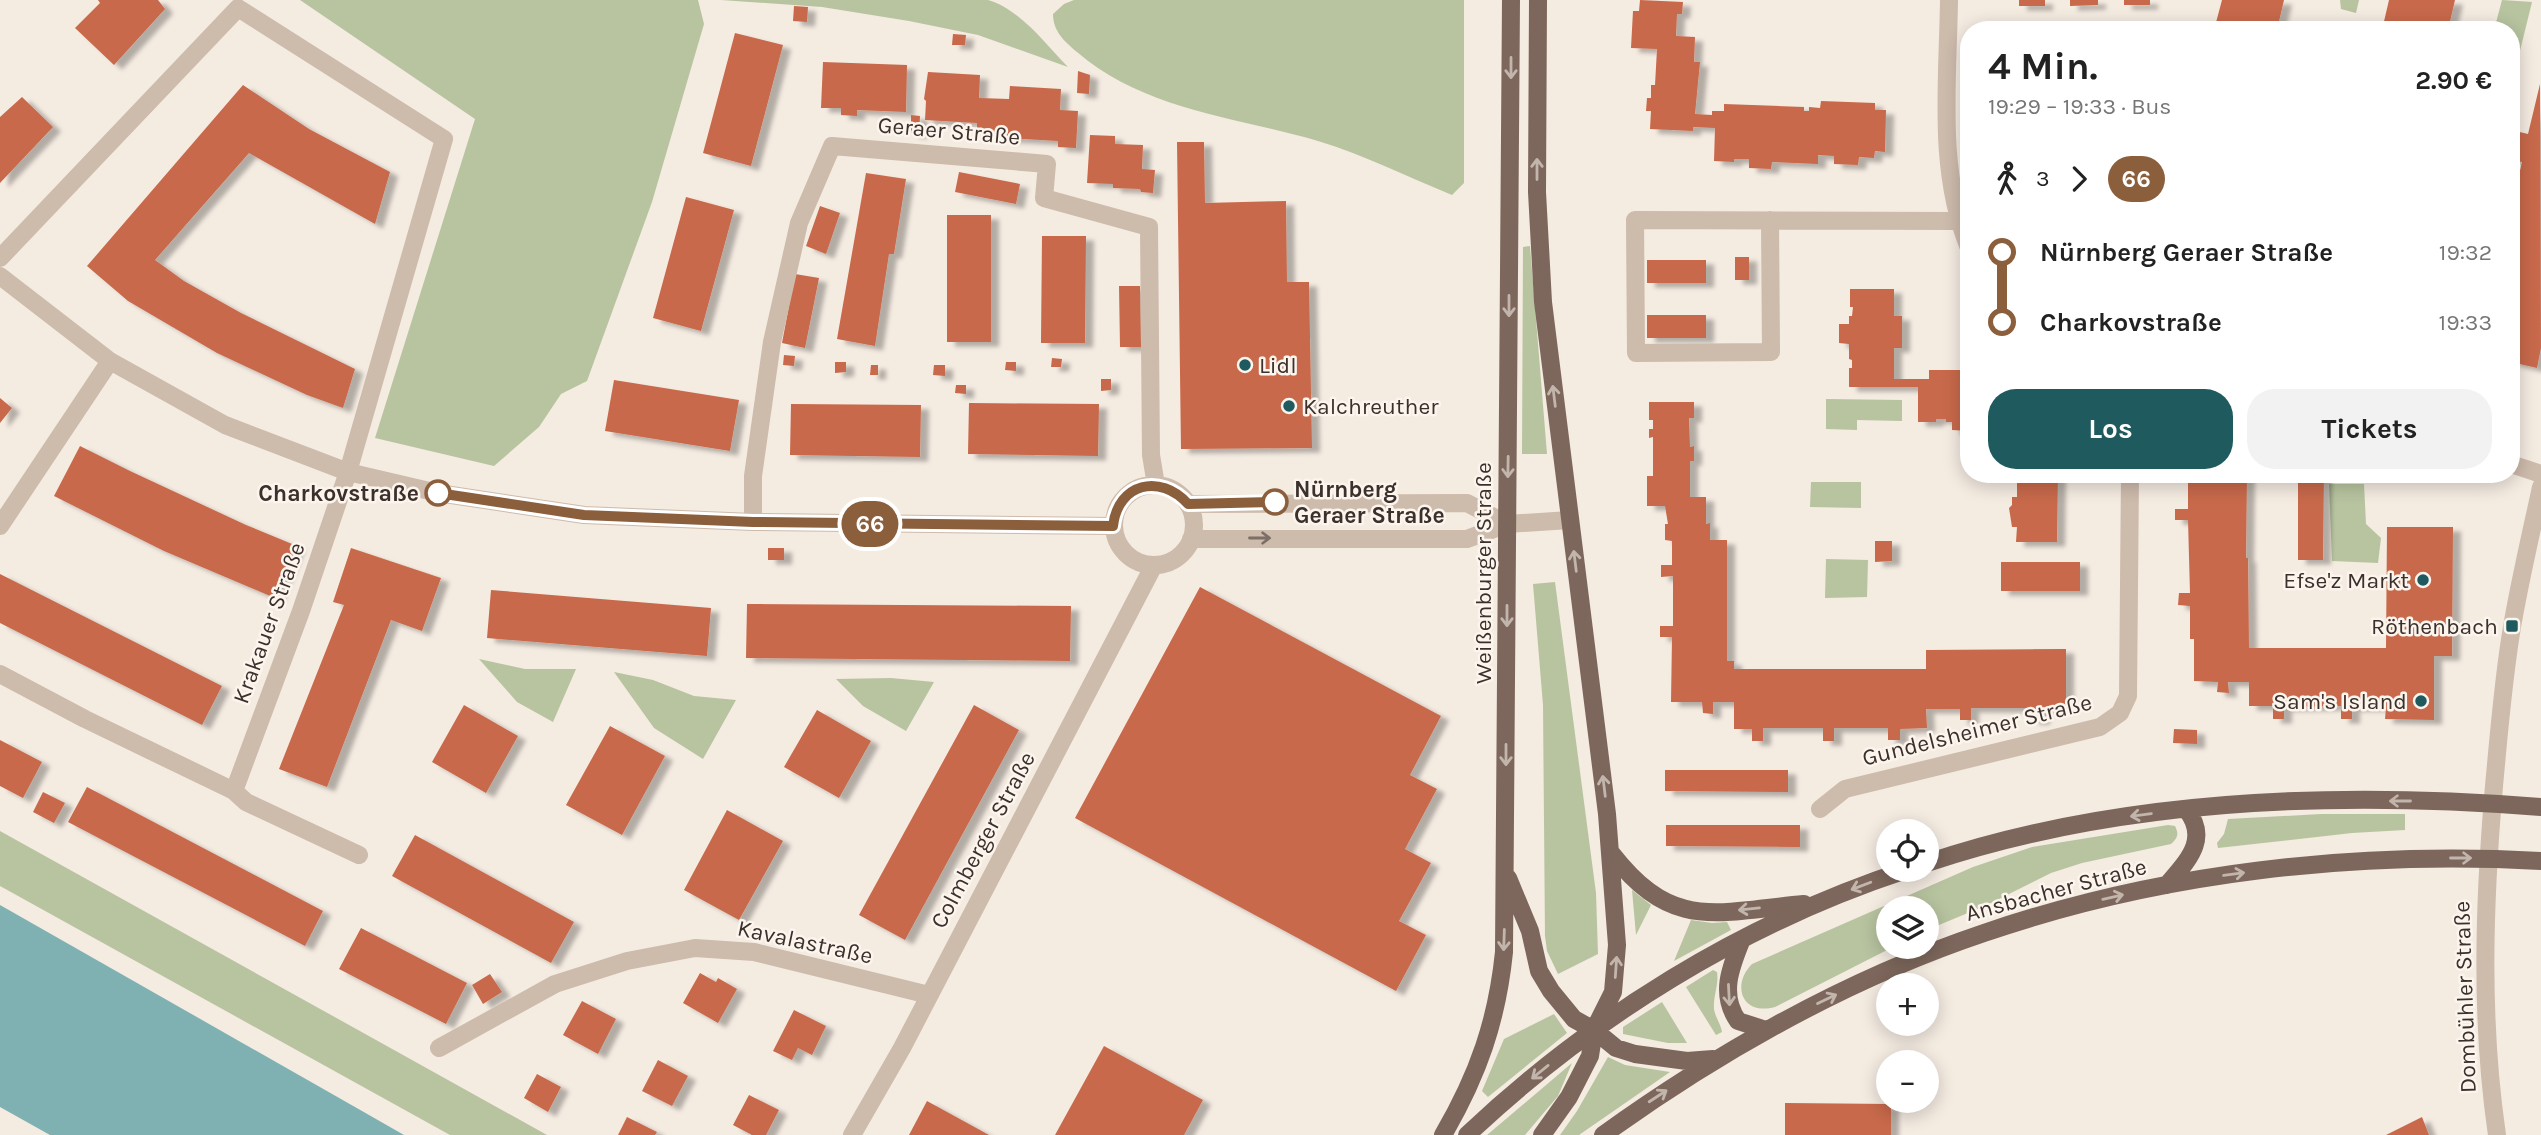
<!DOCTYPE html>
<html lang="de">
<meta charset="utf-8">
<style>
:root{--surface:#fff;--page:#f2f2f2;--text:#222;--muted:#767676;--accent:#1f5a5e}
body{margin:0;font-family:Karla,sans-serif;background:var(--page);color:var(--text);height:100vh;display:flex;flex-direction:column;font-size:26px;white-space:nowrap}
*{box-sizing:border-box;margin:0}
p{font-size:23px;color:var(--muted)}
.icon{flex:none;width:38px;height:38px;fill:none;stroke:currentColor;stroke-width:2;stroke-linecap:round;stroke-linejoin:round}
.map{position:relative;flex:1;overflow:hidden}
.sheet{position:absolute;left:1960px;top:21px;width:560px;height:462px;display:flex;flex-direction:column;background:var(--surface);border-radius:28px;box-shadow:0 4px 18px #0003}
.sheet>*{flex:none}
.badge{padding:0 14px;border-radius:23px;font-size:24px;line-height:46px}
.buttons{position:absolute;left:1876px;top:819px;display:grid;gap:14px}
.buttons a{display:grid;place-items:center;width:63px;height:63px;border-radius:50%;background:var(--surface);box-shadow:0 4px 18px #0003;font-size:35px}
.map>.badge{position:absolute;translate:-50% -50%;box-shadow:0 0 0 4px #fff}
.legs{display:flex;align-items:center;gap:10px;height:77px;padding:0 28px;font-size:23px}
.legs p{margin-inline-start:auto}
.overview{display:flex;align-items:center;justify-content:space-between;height:119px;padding:0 28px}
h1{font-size:38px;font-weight:700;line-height:52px}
.primary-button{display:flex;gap:14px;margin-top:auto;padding:14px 28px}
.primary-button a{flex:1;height:80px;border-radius:28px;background:var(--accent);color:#fff;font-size:28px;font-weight:700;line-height:80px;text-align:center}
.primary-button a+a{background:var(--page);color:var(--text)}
ul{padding:0 28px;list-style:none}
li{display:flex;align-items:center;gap:24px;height:70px;font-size:26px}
li i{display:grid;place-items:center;width:10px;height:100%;margin:0 9px;background:currentColor}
li i::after{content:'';width:18px;height:18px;margin:-9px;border:5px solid;border-radius:50%;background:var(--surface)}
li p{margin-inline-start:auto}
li:first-child i{background:linear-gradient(#0000 50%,currentColor 0)}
li:last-child i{background:linear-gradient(currentColor 50%,#0000 0)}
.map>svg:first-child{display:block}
.green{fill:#b8c4a0}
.water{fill:#7fb0b2}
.building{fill:#c8694b;filter:url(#shadow)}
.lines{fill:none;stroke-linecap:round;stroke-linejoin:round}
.minor{stroke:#cdbbac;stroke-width:18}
.primary{stroke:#7d675c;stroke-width:18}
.oneway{stroke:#c2b5ac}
.oneway2{stroke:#7d6f65}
.line-1-casing{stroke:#fff;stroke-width:16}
.line-1{stroke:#8b5e3c;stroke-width:10}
.poi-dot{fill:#1f5a5e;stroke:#fbf5ee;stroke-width:2.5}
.stop-1-dot{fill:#fff;stroke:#8b5e3c;stroke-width:3.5}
.labels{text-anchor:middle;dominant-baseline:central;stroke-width:5;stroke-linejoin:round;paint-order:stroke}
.street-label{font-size:23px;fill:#3b302b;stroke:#fbf5ee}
.poi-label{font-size:23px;fill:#3b302b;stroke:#fbf5ee;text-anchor:end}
.stop-label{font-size:23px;font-weight:bold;fill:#3b302b;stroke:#fbf5ee;text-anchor:start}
</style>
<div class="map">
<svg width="2541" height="1135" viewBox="0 0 2541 1135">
<defs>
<filter id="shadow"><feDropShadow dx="8" dy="4.5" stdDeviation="2" flood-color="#0004"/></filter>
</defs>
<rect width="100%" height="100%" fill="#f4ebe1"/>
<path class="green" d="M 300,0 L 698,0 L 704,24 L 652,202 L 587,381 L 561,394 L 539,427 L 494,466 L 375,438 L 475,119 Z
M 721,0 L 988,0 C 1020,9 1046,45 1068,67 L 978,35 L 909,21 L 822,7 Z
M 1074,0 L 1464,0 L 1464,183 L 1452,195 C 1408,177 1364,155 1318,141 C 1236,117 1144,110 1077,52 C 1064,41 1053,31 1053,14 L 1064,4 Z
M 2340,0 L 2359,0 L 2356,13 L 2341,9 Z
M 2502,0 L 2532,2 L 2516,67 L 2511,66 L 2511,30 L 2494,30 Z
M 1530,246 L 1547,454 L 1522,454 L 1523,247 Z
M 1826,399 L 1902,400 L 1902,421 L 1857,420 L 1857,430 L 1826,429 Z
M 1811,482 L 1861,482 L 1861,508 L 1810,507 Z
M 2329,484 L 2364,484 L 2366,524 L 2381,538 L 2378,563 L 2332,561 Z
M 1826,559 L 1868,560 L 1867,597 L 1825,598 Z
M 1555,582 L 1596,893 L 1598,954 L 1558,974 L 1547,951 L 1545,936 L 1543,705 L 1533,584 Z
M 479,659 L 525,669 L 576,669 L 553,722 L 517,702 Z
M 614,672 L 653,680 L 694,696 L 736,700 L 703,759 L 654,728 Z
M 891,678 L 934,682 L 906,731 L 863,706 L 836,679 Z
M 2321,814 L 2405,814 L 2405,830 L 2352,833 L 2218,848 L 2217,843 L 2224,834 L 2228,819 Z
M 2168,825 L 2175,826 C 2179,834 2178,838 2171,844 L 2082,863 L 2051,873 L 1987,905 L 1927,930 L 1927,908 L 1888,908 L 1888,947 L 1893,947 L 1775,1007 C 1742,1016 1731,985 1752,964 L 1973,867 L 2032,847 Z
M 0,831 L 547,1135 L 450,1135 L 0,886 Z
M 1632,890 L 1651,905 L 1636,935 Z
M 1691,920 L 1712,923 L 1727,922 L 1731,930 L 1674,961 Z
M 1713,970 L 1717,972 C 1719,985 1713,996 1714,1009 C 1715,1017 1721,1024 1722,1032 L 1716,1035 L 1686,987 Z
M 1662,1002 L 1687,1043 L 1668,1043 L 1623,1034 L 1623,1027 Z
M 1554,1014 L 1567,1033 L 1488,1097 L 1482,1091 L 1504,1039 Z
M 1608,1057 L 1625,1065 L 1670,1072 L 1579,1135 L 1560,1135 L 1577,1111 Z
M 1572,1063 L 1558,1096 L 1525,1135 L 1487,1135 Z"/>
<path class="water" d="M 0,905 L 362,1111 L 404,1135 L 50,1135 L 0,1107 Z"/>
<path class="building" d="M 98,0 L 158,0 L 165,9 L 114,65 L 75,28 L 100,3 Z
M 1640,0 L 1683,2 L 1682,14 L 1677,14 L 1676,36 L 1695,37 L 1694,62 L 1700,62 L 1695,114 L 1712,115 L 1712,111 L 1724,111 L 1724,104 L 1804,107 L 1804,111 L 1809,111 L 1809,107 L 1820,108 L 1821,101 L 1875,103 L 1875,110 L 1886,110 L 1885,152 L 1875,151 L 1874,158 L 1859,157 L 1858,165 L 1834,164 L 1834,156 L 1818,155 L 1818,164 L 1772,162 L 1771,169 L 1749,168 L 1749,159 L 1734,159 L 1734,162 L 1714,161 L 1715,128 L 1693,127 L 1693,131 L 1650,129 L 1651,111 L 1646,111 L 1647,98 L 1651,98 L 1651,85 L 1655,85 L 1657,49 L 1631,48 L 1633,11 L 1639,11 Z
M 2019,0 L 2045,0 L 2045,6 L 2019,6 Z
M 2070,0 L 2098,0 L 2098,5 L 2070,6 Z
M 2124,0 L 2150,0 L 2150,5 L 2124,5 Z
M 2222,0 L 2284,0 L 2277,30 L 2214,30 Z
M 2389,0 L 2455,0 L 2448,30 L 2382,30 Z
M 794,6 L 808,7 L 807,22 L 793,21 Z
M 2057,24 L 2057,30 L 1999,30 L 1999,25 Z
M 735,33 L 783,45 L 751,166 L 703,153 Z
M 953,34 L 966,35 L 965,45 L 952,45 Z
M 823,62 L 907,65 L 906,112 L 857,110 L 857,116 L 841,115 L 841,108 L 821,108 Z
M 1078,71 L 1090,75 L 1089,94 L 1077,93 Z
M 928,72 L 980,75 L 979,98 L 1009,99 L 1010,86 L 1061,89 L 1060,110 L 1078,111 L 1076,148 L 1058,147 L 1058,141 L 1007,138 L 1007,135 L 977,133 L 977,123 L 925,120 L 926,101 L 924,99 Z
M 2540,84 L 2541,348 L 2537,368 L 2511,362 L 2511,209 L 2522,162 L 2511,160 L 2511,130 L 2528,134 Z
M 243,85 L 309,129 L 390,172 L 375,224 L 249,153 L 155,260 L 184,281 L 241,313 L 355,369 L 343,408 L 307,395 L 217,353 L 128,301 L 87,266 Z
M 22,97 L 53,127 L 0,183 L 0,117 Z
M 911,115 L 920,116 L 919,134 L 911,133 Z
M 1090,135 L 1115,136 L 1115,144 L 1143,145 L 1142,169 L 1155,170 L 1153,193 L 1141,192 L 1140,189 L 1113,188 L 1113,184 L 1087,183 Z
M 1177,142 L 1204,142 L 1205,203 L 1286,201 L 1287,282 L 1309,282 L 1312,448 L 1181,449 Z
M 959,172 L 1020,184 L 1016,204 L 955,192 Z
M 866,173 L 906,179 L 894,254 L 889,254 L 875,346 L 837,339 Z
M 686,197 L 734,210 L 701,331 L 653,318 Z
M 820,206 L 840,213 L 826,254 L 806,246 Z
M 947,215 L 991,215 L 991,342 L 947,342 Z
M 1042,236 L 1086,236 L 1085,343 L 1041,343 Z
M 1735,257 L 1749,257 L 1749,280 L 1735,280 Z
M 1647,260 L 1706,260 L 1706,283 L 1647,283 Z
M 795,274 L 819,278 L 805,348 L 782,343 Z
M 1119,286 L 1140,286 L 1141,347 L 1120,347 Z
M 1850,289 L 1894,289 L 1894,316 L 1902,316 L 1902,348 L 1894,348 L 1894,379 L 1929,379 L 1929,370 L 1969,370 L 1969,431 L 1952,430 L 1952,422 L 1946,422 L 1946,419 L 1936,419 L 1936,422 L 1918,422 L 1918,387 L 1849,387 L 1849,368 L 1852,368 L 1852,360 L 1849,359 L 1849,344 L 1839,343 L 1839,324 L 1849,324 L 1849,316 L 1852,316 L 1853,307 L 1850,307 Z
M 1647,315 L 1706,315 L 1706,338 L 1647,338 Z
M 784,355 L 795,356 L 794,366 L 783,365 Z
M 1052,358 L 1062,359 L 1061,367 L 1051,367 Z
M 835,362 L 846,362 L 846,372 L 835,373 Z
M 1006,362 L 1016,362 L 1016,371 L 1005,370 Z
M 871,365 L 878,365 L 878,375 L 870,375 Z
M 934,365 L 945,365 L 945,376 L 933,375 Z
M 1101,379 L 1111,379 L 1111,390 L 1101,391 Z
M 614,380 L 739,400 L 730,451 L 605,431 Z
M 956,385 L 966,385 L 966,394 L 955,393 Z
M 0,398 L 12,408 L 0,423 Z
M 1649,402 L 1694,402 L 1694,418 L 1689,418 L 1690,447 L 1694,446 L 1694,461 L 1690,461 L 1690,497 L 1706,497 L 1706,524 L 1710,523 L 1710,540 L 1727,540 L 1727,661 L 1734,661 L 1734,669 L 1926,669 L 1926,650 L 2066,649 L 2066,708 L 2042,708 L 2042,720 L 2031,720 L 2031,708 L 1971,708 L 1971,720 L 1960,720 L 1960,709 L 1926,709 L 1927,728 L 1900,729 L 1900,740 L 1888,740 L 1888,728 L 1834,728 L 1834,741 L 1823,741 L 1823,728 L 1763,728 L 1763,741 L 1752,741 L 1752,729 L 1734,729 L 1734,702 L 1713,702 L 1713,714 L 1703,713 L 1702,702 L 1671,702 L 1672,637 L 1660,637 L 1660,626 L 1673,626 L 1673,576 L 1661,577 L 1661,565 L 1672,565 L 1672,541 L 1665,540 L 1665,524 L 1668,524 L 1665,506 L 1647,506 L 1647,476 L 1653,476 L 1653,437 L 1649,438 L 1649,429 L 1653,429 L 1653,420 L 1649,420 Z
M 969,403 L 1099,404 L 1098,456 L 968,454 Z
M 791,404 L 921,405 L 920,457 L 790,455 Z
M 80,446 L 130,471 L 246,525 L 297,546 L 275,598 L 164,551 L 54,496 Z
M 2017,474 L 2058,474 L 2057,542 L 2016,542 L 2017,527 L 2012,527 L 2009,508 L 2012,505 L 2012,497 L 2017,497 Z
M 2188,474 L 2247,474 L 2246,558 L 2248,558 L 2249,648 L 2386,648 L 2387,527 L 2453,527 L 2452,656 L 2434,656 L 2434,720 L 2385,719 L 2386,707 L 2352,707 L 2352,719 L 2341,719 L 2341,706 L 2284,707 L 2284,719 L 2273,719 L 2273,706 L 2249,706 L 2249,682 L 2228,682 L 2229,693 L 2217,692 L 2218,682 L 2194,681 L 2194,639 L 2190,639 L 2190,606 L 2178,605 L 2179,593 L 2190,593 L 2188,520 L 2175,520 L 2175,509 L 2188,509 Z
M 2298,474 L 2324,474 L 2323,560 L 2298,560 Z
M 1875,541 L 1892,541 L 1892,561 L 1875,562 Z
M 351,548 L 441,578 L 422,631 L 391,620 L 327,787 L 279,769 L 344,605 L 333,602 Z
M 768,548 L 784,548 L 784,560 L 768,560 Z
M 2001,562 L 2080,562 L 2080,591 L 2001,591 Z
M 0,574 L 222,686 L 202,725 L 0,623 Z
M 1200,587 L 1441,716 L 1410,775 L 1437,789 L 1405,849 L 1431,863 L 1399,921 L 1426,935 L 1396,991 L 1075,818 Z
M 491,590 L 711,608 L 707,656 L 487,638 Z
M 747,604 L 1071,606 L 1070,661 L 746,658 Z
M 464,705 L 518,736 L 486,793 L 432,762 Z
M 974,705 L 1019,730 L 905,940 L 859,915 Z
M 817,710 L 871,741 L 839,798 L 784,767 Z
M 610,726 L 665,756 L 622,835 L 566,805 Z
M 2174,729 L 2197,730 L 2197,744 L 2173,743 Z
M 0,740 L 42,762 L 23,798 L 0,786 Z
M 1665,770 L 1788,770 L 1788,792 L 1665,791 Z
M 87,787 L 323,911 L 305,946 L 68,822 Z
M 43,792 L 65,803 L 54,823 L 33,812 Z
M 727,810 L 783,841 L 739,920 L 684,890 Z
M 1666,825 L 1800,825 L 1800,847 L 1666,846 Z
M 415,835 L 574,922 L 551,963 L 392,876 Z
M 361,928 L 467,983 L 446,1024 L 339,969 Z
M 700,973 L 716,982 L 718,978 L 737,989 L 718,1023 L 683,1003 Z
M 490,974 L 502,992 L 483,1004 L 472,985 Z
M 582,1001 L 616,1019 L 598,1054 L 563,1035 Z
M 794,1010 L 826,1026 L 812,1055 L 798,1048 L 792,1060 L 773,1051 Z
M 1104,1046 L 1203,1100 L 1184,1135 L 1055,1135 Z
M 658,1060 L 688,1076 L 672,1106 L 642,1091 Z
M 537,1074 L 561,1087 L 548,1112 L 524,1098 Z
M 749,1095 L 779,1110 L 766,1135 L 752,1135 L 733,1125 Z
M 927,1101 L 989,1135 L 909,1135 Z
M 1785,1103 L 1891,1104 L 1891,1135 L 1785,1135 Z
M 627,1117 L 657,1132 L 655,1135 L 618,1135 Z
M 2422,1117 L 2429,1135 L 2386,1135 Z"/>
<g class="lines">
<path class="minor" d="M 1949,0 C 1948,82 1937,170 1969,248
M 1770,220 L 1771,352 L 1636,353 L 1635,220 L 1957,221
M 0,258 L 238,8 L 444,139 L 348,472 L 301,611 L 234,791 L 246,802 L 359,855
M 0,276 L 110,361 L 225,425 L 348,472 L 438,493 L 584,515 L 753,522 L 1113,526
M 2511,464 L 2541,474
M1114 525a40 40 0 1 1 80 0a40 40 0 1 1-80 0Z
M 1188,504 L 1467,503 L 1507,524
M 753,522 L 753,476 L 772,342 L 799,223 L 832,146 L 1047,164 L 1044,198 L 1149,227 L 1151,455 L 1156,485
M 0,526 L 110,361
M 1191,539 L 1467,539 L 1507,524 L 1570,520
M 0,674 L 85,719 L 234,791
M 1820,809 L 1845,789 L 2100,727 L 2120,713 L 2128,696 L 2130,474
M 439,1048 L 555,984 L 627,961 L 695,948 L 754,952 L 929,995
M 852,1135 L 902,1048 L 1154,565
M 2497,1135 C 2480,1019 2484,902 2494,786 C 2499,733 2503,680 2512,627 C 2520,580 2531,534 2541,487"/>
<path class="primary" d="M 1538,0 L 1537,192 L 1543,302 L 1607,814 L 1617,945 L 1613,992 L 1594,1030 L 1590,1056 L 1569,1097 L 1542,1135
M 1612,854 C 1673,932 1716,912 1804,904
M 1927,863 C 2120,798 2339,791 2541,807
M 1508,878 L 1530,931 L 1539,971 L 1551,991 L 1574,1019 L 1594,1030 L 1616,1048 L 1635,1054 L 1687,1061 L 1713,1059
M 2167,885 C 2188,860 2210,839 2186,809
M 1742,939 C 1731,966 1719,994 1738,1021 L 1766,1030
M 1443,1135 C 1478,1075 1497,1021 1504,952 L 1511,0
M 1467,1135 C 1592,1017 1742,924 1906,870
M 1603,1135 C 1720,1051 1847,979 1984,933 C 2162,872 2354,851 2541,861"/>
</g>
<defs><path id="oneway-shaft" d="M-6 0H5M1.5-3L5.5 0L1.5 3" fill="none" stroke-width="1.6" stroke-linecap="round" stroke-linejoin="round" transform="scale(1.75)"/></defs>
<g class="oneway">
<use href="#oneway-shaft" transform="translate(1511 68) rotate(90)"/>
<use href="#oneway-shaft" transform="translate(1537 169) rotate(-90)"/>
<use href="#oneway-shaft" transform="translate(1509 306) rotate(90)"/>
<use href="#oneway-shaft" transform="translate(1554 396) rotate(-97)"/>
<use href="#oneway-shaft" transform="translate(1508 467) rotate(91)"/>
<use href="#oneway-shaft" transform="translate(1575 561) rotate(-97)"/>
<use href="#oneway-shaft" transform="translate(1507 616) rotate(90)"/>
<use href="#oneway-shaft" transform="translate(1506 755) rotate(90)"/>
<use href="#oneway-shaft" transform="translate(1604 786) rotate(-97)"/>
<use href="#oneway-shaft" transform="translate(2400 801) rotate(180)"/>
<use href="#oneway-shaft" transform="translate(2141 815) rotate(172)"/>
<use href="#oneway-shaft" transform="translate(2461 858)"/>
<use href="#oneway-shaft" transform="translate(2234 874) rotate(-8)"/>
<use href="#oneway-shaft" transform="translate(1861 886) rotate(159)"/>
<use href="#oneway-shaft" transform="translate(2113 897) rotate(-13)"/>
<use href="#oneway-shaft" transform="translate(1749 909) rotate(174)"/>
<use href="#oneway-shaft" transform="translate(1504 940) rotate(92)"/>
<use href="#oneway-shaft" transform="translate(1616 967) rotate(-86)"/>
<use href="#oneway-shaft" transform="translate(1729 995) rotate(87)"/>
<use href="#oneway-shaft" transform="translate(1827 999) rotate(-26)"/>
<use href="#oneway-shaft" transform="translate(1540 1072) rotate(141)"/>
<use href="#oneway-shaft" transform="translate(1658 1096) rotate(-33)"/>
</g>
<use class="oneway2" href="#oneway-shaft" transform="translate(1260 538)"/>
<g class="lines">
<defs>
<path id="line-1" d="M 438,493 L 584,515 L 753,522 L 1113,526 C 1118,483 1160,473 1188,504 L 1275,502"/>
</defs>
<use href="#line-1" class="line-1-casing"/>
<use href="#line-1" class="line-1"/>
</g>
<g class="poi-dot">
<circle cx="1245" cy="365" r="7"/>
<circle cx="1289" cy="406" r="7"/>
<circle cx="2423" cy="580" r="7"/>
<rect x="2505" y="619" width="14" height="14" rx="3.5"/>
<circle cx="2421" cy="701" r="7"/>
</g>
<g class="stop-1-dot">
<circle cx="438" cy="493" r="12"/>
<circle cx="1275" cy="502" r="12"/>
</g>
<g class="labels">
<g class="street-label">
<text transform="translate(949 131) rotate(5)">Geraer Straße</text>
<text transform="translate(1483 573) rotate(-90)">Weißenburger Straße</text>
<text transform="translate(269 623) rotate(-70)">Krakauer Straße</text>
<text transform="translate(1977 730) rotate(-14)">Gundelsheimer Straße</text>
<text transform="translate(983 840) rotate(-62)">Colmberger Straße</text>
<text transform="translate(2056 890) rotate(-15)">Ansbacher Straße</text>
<text transform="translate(805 942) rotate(12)">Kavalastraße</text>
<text transform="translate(2465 997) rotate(-92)">Dombühler Straße</text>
</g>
<g class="poi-label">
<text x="1259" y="365" text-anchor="start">Lidl</text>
<text x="1303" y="406" text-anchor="start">Kalchreuther</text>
<text x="2409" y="580">Efse'z Markt</text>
<text x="2498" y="626">Röthenbach</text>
<text x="2407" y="701">Sam's Island</text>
</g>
<g class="stop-label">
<text x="1294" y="489">Nürnberg<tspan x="1294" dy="26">Geraer Straße</tspan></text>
<text x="419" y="493" text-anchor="end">Charkovstraße</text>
</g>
</g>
</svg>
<div class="buttons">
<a><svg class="icon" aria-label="locate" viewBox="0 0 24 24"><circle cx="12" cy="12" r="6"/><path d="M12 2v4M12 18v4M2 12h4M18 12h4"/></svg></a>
<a><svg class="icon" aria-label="layers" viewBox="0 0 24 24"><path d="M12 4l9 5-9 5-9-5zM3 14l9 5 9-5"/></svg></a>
<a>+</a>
<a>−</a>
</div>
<b class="badge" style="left:870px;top:524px;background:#8b5e3c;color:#fff">66</b>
<section class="sheet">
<div class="overview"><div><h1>4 Min.</h1><p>19:29 – 19:33 · Bus</p></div><b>2.90 €</b></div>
<div class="legs"><svg class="icon" aria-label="walk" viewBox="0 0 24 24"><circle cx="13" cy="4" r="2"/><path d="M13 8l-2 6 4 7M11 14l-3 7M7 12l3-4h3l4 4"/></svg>3<svg class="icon" aria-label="forward" viewBox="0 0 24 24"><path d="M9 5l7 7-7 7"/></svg><b class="badge" style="background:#8b5e3c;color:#fff">66</b></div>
<ul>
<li><i style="color:#8b5e3c"></i><b>Nürnberg Geraer Straße</b><p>19:32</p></li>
<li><i style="color:#8b5e3c"></i><b>Charkovstraße</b><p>19:33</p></li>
</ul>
<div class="primary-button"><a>Los</a><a>Tickets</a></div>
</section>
</div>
